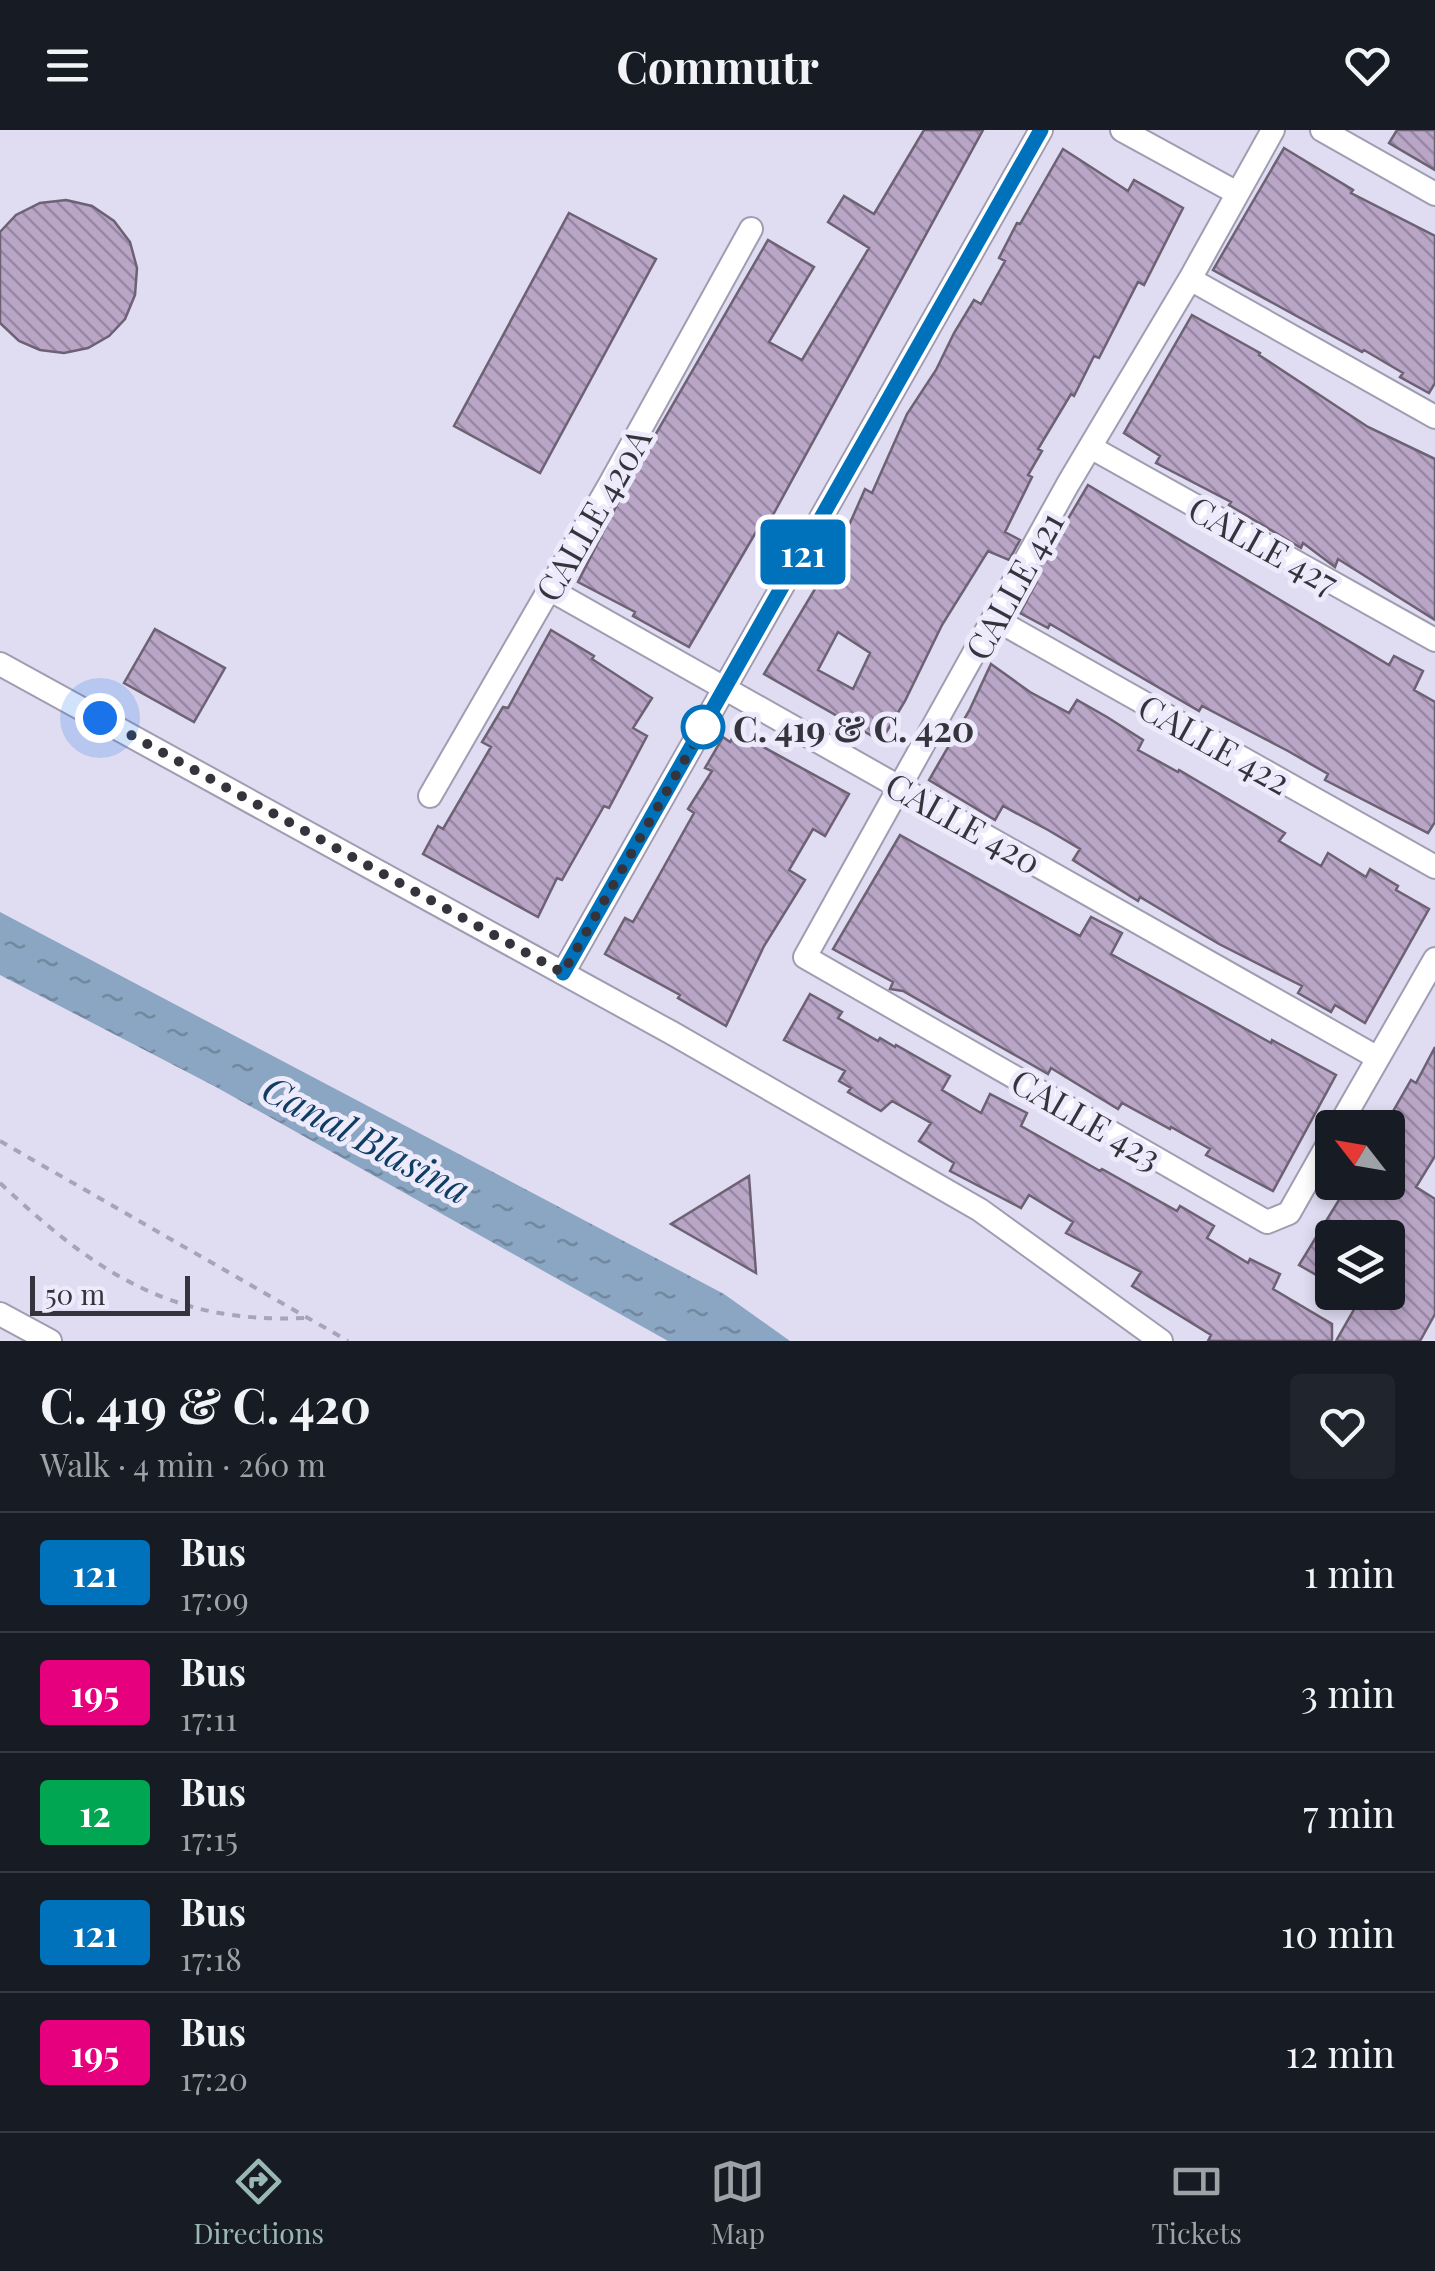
<!DOCTYPE html>
<meta charset="utf-8">
<style>
:root{--surface:#171b24;--page:#20242c;--text:#f1f3f6;--muted:#9ea1a6;--line:#363941;--accent:#9ab8b3}
body{margin:0;font-family:"Playfair Display",serif;background:var(--page);color:var(--text);height:100vh;display:flex;flex-direction:column;font-size:38px;white-space:nowrap}
*{box-sizing:border-box;margin:0}
p{font-size:32px;color:var(--muted)}
.icon{flex:none;width:55px;height:55px;fill:none;stroke:currentColor;stroke-width:2;stroke-linecap:round;stroke-linejoin:round}
.map{position:relative;height:1211px;overflow:hidden}
.side{display:flex;flex-direction:column;background:var(--surface);flex:1}
.side>*{flex:none}
.badge{padding:0 20px;border-radius:8px;font-size:35px;line-height:65px}
.needle{width:65px;rotate:301deg}
.buttons{position:absolute;left:1315px;top:980px;display:grid;gap:20px}
.buttons a{display:grid;place-items:center;width:90px;height:90px;border-radius:10px;background:var(--surface);box-shadow:0 5px 15px #0003;font-size:50px}
.scale{position:absolute;left:30px;bottom:25px;width:160px;box-sizing:border-box;padding-left:10px;border:5px solid #35343c;border-top:0;font-size:28px;line-height:35px;white-space:nowrap;color:#35343c;-webkit-text-stroke:8px #edeafc;paint-order:stroke}
.you{position:absolute;width:50px;height:50px;margin:-25px;border:8px solid #fff;border-radius:50%;background:#1a73e8;box-shadow:0 0 0 15px #1a73e833}
.map>.badge{position:absolute;translate:-50% -50%;box-shadow:0 0 0 5px #fff}
.round{display:grid;place-items:center;flex:none;width:105px;height:105px;border-radius:10px;background:var(--page)}
.headline{display:flex;align-items:center;justify-content:space-between;height:170px;padding:0 40px}
h1{font-size:48px;font-weight:700;line-height:75px}
ul{padding:0;list-style:none}
li{display:flex;align-items:center;gap:30px;height:120px;padding:0 40px;border-top:2px solid var(--line)}
li div{flex:1}
li b{display:block;font-size:38px}
li em{font-style:normal}
li .badge{min-width:110px;font-weight:700;text-align:center}
header{display:flex;justify-content:space-between;align-items:center;height:130px;padding:0 40px;background:var(--surface);font-size:45px;font-weight:700}
.tab-bar{display:flex;justify-content:space-around;align-items:center;height:140px;border-top:2px solid var(--line);background:var(--surface);font-size:28px;color:var(--muted)}
.tab-bar a{display:grid;justify-items:center;gap:5px}
.tab-bar .on{color:var(--accent)}
.map>svg:first-child{display:block}
.water{fill:url(#water-ripples)}
.building{fill:url(#building-back-hatch);stroke:#6c6273;stroke-width:2.5;fill-rule:evenodd}
.lines{fill:none;stroke-linecap:round;stroke-linejoin:round}
.minor-casing{stroke:#a09cb1;stroke-width:26}
.path{stroke:#a7a4b5;stroke-width:4;stroke-dasharray:8 8;stroke-linecap:butt}
.minor{stroke:#fff;stroke-width:22}
.line-casing{stroke:#fff;stroke-width:22}
.line{stroke:#0072bc;stroke-width:15}
.walk{stroke:#35343c;stroke-width:10;stroke-dasharray:0 18}
.stop-dot{fill:#fff;stroke:#0072bc;stroke-width:5}
.labels{text-anchor:middle;dominant-baseline:central;stroke-width:10;stroke-linejoin:round;paint-order:stroke}
.street-label{font-size:35px;fill:#35343c;stroke:#edeafc}
.stop-label{font-size:35px;font-weight:bold;fill:#35343c;stroke:#edeafc;text-anchor:start}
.water-label{font-size:38px;font-style:italic;fill:#103d63;stroke:#edeafc}
</style>
<header><svg class="icon" aria-label="menu" viewBox="0 0 24 24"><path d="M4 6h16M4 12h16M4 18h16"/></svg>Commutr<svg class="icon" aria-label="heart" viewBox="0 0 24 24"><path d="M12 20l-8-8c-3-5 5-10 8-4 3-6 11-1 8 4z"/></svg></header>
<div class="map">
<svg width="1435" height="1211" viewBox="0 0 1435 1211">
<defs>
<pattern id="water-ripples" width="26" height="14" patternUnits="userSpaceOnUse" patternTransform="scale(2.5)"><rect width="26" height="14" fill="#8aa6c2"/><path d="M2 4q2-2 4 0t4 0M15 11q2-2 4 0t4 0" fill="none" stroke="#72889f"/></pattern>
<pattern id="building-back-hatch" width="6" height="6" patternUnits="userSpaceOnUse" patternTransform="scale(2.5)"><rect width="6" height="6" fill="#b9a5c6"/><path d="M-1 5l2 2M0 0l6 6M5-1l2 2" fill="none" stroke="#9787a2"/></pattern>
</defs>
<rect width="100%" height="100%" fill="#e0dcf2"/>
<path class="water" d="M 0,782 L 724,1164 L 790,1211 L 668,1211 L 216,957 L 0,845 Z"/>
<path class="building" d="M 924,0 L 983,0 L 762,405 L 756,402 L 689,517 L 633,486 L 635,482 L 578,452 L 632,345 L 768,110 L 814,137 L 769,212 L 802,230 L 869,118 L 828,92 L 844,66 L 874,84 Z
M 1397,0 L 1435,0 L 1435,40 L 1389,13 Z
M 1284,18 L 1353,60 L 1351,63 L 1435,106 L 1435,253 L 1429,263 L 1400,247 L 1403,243 L 1364,220 L 1362,222 L 1213,140 Z
M 1063,19 L 1128,61 L 1134,50 L 1183,78 L 1144,155 L 1138,152 L 1099,228 L 1094,226 L 1074,266 L 1071,264 L 1038,319 L 1042,321 L 1028,345 L 1032,347 L 1005,402 L 1020,410 L 1009,430 L 988,421 L 942,495 L 905,571 L 881,611 L 764,544 L 830,434 L 826,431 L 850,393 L 865,359 L 872,363 L 907,284 L 936,240 L 954,203 L 974,170 L 981,174 L 1005,131 L 999,128 L 1017,93 L 1020,94 ZM 838,502 L 870,523 L 853,559 L 818,540 Z
M 66,70 L 92,76 L 114,91 L 130,112 L 137,138 L 135,165 L 125,189 L 109,206 L 88,218 L 64,223 L 40,220 L 19,211 L 0,193 L 0,102 L 16,85 L 40,73 Z
M 569,83 L 656,129 L 540,343 L 454,296 Z
M 1192,185 L 1260,223 L 1259,225 L 1368,297 L 1435,329 L 1435,490 L 1338,429 L 1335,437 L 1303,413 L 1301,418 L 1229,375 L 1231,372 L 1156,333 L 1160,326 L 1124,303 Z
M 1088,355 L 1389,535 L 1394,526 L 1423,541 L 1414,560 L 1435,572 L 1435,692 L 1428,703 L 1325,650 L 1328,644 L 1288,621 L 1202,576 L 1199,581 L 1050,494 L 1048,498 L 1020,483 L 1037,451 L 1033,448 Z
M 155,499 L 225,538 L 194,592 L 124,553 Z
M 551,500 L 594,526 L 592,529 L 652,568 L 633,598 L 647,606 L 609,678 L 604,676 L 562,750 L 557,748 L 538,787 L 423,724 L 438,696 L 443,699 L 491,617 L 482,612 L 503,577 L 508,578 Z
M 991,534 L 1030,562 L 1069,583 L 1077,570 L 1107,587 L 1143,610 L 1138,620 L 1178,642 L 1179,640 L 1285,703 L 1279,711 L 1321,736 L 1328,723 L 1366,747 L 1370,739 L 1398,756 L 1396,760 L 1429,779 L 1365,893 L 1335,875 L 1331,882 L 1298,863 L 1302,856 L 1219,814 L 1140,767 L 1138,771 L 1073,730 L 1080,719 L 1048,700 L 1003,676 L 995,690 L 929,650 L 969,581 Z
M 736,602 L 849,664 L 825,706 L 813,699 L 789,740 L 805,750 L 764,816 L 726,896 L 678,868 L 680,865 L 605,824 L 625,788 L 633,792 L 694,683 L 688,679 L 712,641 L 705,638 L 723,607 L 730,612 Z
M 900,705 L 1080,806 L 1091,787 L 1122,803 L 1111,824 L 1271,913 L 1272,910 L 1336,945 L 1273,1061 L 1206,1025 L 1210,1019 L 1171,997 L 1170,999 L 1122,973 L 1118,979 L 1051,938 L 1048,944 L 903,861 L 890,859 L 893,852 L 833,819 Z
M 810,864 L 842,882 L 838,888 L 878,911 L 880,908 L 895,917 L 896,915 L 950,946 L 942,960 L 981,983 L 990,964 L 1027,983 L 1021,996 L 1100,1041 L 1102,1039 L 1177,1081 L 1180,1076 L 1214,1096 L 1207,1108 L 1248,1133 L 1250,1129 L 1280,1144 L 1273,1159 L 1332,1194 L 1332,1211 L 1208,1211 L 1211,1205 L 1132,1156 L 1141,1142 L 1066,1103 L 1073,1092 L 1029,1065 L 1021,1078 L 950,1041 L 954,1033 L 919,1011 L 931,993 L 892,971 L 881,981 L 848,962 L 851,958 L 839,951 L 845,941 L 784,910 Z
M 1435,917 L 1435,1026 L 1416,1057 L 1435,1069 L 1435,1184 L 1420,1211 L 1336,1211 L 1364,1162 L 1388,1162 L 1388,1108 L 1332,1108 L 1332,1154 L 1299,1135 L 1350,1052 L 1388,1052 L 1388,990 L 1411,950 L 1416,953 Z
M 749,1046 L 756,1143 L 671,1094 Z"/>
<g class="lines">
<defs>
<path id="minor" d="M 1122,0 L 1237,63
M 1273,0 L 1190,149 L 1068,354 L 805,827 L 1267,1092 L 1289,1083 L 1332,1007
M 1322,0 L 1435,64
M 1190,149 L 1435,287
M 1092,318 L 1435,510
M 549,459 L 1378,928
M 995,489 L 1435,737
M 0,534 L 672,903 L 980,1080 L 1161,1211
M 430,666 L 610,354 L 751,99
M 563,843 L 1041,0
M 1338,998 L 1435,829
M 0,1184 L 50,1211"/>
</defs>
<use href="#minor" class="minor-casing"/>
<path class="path" d="M 0,1011 L 348,1211
M 0,1053 C 94,1141 170,1194 304,1188"/>
<use href="#minor" class="minor"/>
</g>
<g class="lines">
<defs>
<path id="line" d="M 563,843 L 1041,0"/>
</defs>
<use href="#line" class="line-casing"/>
<use href="#line" class="line"/>
<path class="walk" d="M 100,588 L 563,843 L 708,589 L 703,597"/>
</g>
<circle class="stop-dot" cx="703" cy="597" r="20"/>
<g class="labels">
<g class="street-label">
<text transform="translate(592 384) rotate(-60)">CALLE 420A</text>
<text transform="translate(1264 414) rotate(29)">CALLE 427</text>
<text transform="translate(1013 455) rotate(-61)">CALLE 421</text>
<text transform="translate(1215 613) rotate(29)">CALLE 422</text>
<text transform="translate(964 692) rotate(29)">CALLE 420</text>
<text transform="translate(1087 988) rotate(30)">CALLE 423</text>
</g>
<g class="stop-label">
<text x="733" y="597">C. 419 &amp; C. 420</text>
</g>
<g class="water-label">
<text transform="translate(367 1008) rotate(28)">Canal Blasina</text>
</g>
</g>
</svg>
<div class="buttons">
<a><svg class="needle" viewBox="-14 -14 28 28"><path d="M0-13l5 13h-10z" fill="#e53935"/><path d="M0 13l5-13h-10z" fill="#9ea1a6"/></svg></a>
<a><svg class="icon" aria-label="layers" viewBox="0 0 24 24"><path d="M12 4l9 5-9 5-9-5zM3 14l9 5 9-5"/></svg></a>
</div>
<div class="scale">50 m</div>
<div class="you" style="left:100px;top:588px"></div>
<b class="badge" style="left:803px;top:422px;background:#0072bc;color:#fff">121</b>
</div>
<section class="side">
<div class="headline"><div><h1>C. 419 &amp; C. 420</h1><p>Walk · 4 min · 260 m</p></div><a class="round"><svg class="icon" aria-label="heart" viewBox="0 0 24 24"><path d="M12 20l-8-8c-3-5 5-10 8-4 3-6 11-1 8 4z"/></svg></a></div>
<ul>
<li><span class="badge" style="background:#0072bc;color:#fff">121</span><div><b>Bus</b><p>17:09</p></div><em>1 min</em></li>
<li><span class="badge" style="background:#e6007e;color:#fff">195</span><div><b>Bus</b><p>17:11</p></div><em>3 min</em></li>
<li><span class="badge" style="background:#00a651;color:#fff">12</span><div><b>Bus</b><p>17:15</p></div><em>7 min</em></li>
<li><span class="badge" style="background:#0072bc;color:#fff">121</span><div><b>Bus</b><p>17:18</p></div><em>10 min</em></li>
<li><span class="badge" style="background:#e6007e;color:#fff">195</span><div><b>Bus</b><p>17:20</p></div><em>12 min</em></li>
</ul>
</section>
<nav class="tab-bar">
<a class="on"><svg class="icon" aria-label="directions" viewBox="0 0 24 24"><path d="M12 3l9 9-9 9-9-9zM9 14v-3h6M13 9l2 2-2 2"/></svg>Directions</a>
<a><svg class="icon" aria-label="map" viewBox="0 0 24 24"><path d="M3 6l6-2 6 2 6-2v14l-6 2-6-2-6 2zM9 4v14M15 6v14"/></svg>Map</a>
<a><svg class="icon" aria-label="tickets" viewBox="0 0 24 24"><path d="M3 7h18v10H3zM15 7v10"/></svg>Tickets</a>
</nav>
